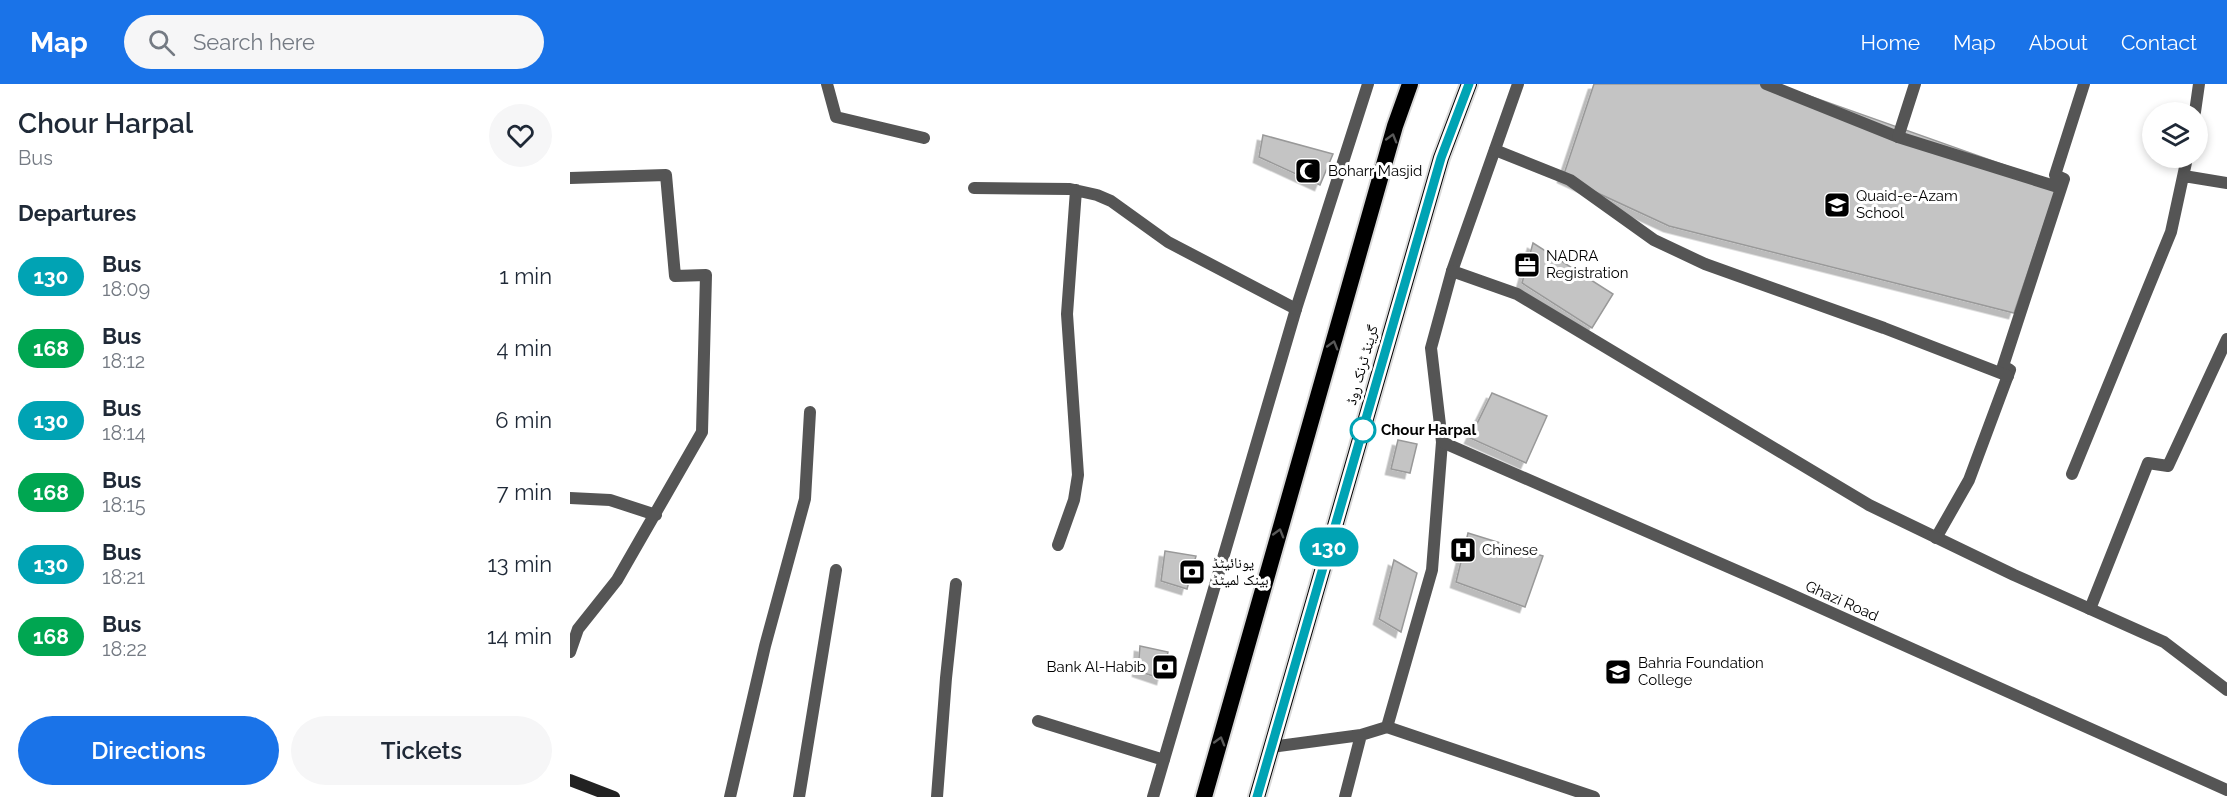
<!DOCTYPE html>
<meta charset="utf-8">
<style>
:root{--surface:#fff;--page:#f6f6f7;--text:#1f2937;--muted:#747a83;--accent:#1a73e8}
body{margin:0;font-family:Raleway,"Noto Naskh Arabic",sans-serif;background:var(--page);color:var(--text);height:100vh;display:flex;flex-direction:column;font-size:22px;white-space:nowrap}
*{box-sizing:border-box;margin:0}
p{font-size:20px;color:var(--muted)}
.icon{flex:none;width:33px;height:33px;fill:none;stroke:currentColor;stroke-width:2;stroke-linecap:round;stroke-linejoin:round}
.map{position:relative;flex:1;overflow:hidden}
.side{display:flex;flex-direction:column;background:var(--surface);width:570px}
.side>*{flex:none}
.badge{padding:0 12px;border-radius:20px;font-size:21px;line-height:39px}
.tools{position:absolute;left:1572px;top:18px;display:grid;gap:12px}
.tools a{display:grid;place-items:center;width:66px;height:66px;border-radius:50%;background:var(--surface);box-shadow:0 3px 9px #0003;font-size:30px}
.map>.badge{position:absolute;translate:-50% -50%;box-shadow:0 0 0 3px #fff}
h2{padding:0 18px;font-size:22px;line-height:54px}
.round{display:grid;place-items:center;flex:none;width:63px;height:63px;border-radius:32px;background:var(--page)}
.summary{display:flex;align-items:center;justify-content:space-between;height:102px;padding:0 18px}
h1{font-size:28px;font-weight:600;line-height:45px}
.cta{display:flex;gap:12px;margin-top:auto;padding:12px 18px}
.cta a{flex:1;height:69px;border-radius:36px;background:var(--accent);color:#fff;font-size:24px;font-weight:600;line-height:69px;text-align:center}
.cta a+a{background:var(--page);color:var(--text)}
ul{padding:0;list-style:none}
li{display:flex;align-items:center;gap:18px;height:72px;padding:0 18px}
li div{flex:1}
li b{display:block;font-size:22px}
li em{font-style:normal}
li .badge{min-width:66px;font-weight:700;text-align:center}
header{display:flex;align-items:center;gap:36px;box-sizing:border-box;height:84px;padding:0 30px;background:var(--accent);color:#fff}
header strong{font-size:28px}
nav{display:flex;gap:33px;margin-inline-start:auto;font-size:21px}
.search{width:420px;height:54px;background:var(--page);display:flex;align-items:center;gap:15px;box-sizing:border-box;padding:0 21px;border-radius:33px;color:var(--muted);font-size:22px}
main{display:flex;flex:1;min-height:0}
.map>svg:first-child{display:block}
.building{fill:#c4c4c4;stroke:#999;stroke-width:1.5;filter:url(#shadow)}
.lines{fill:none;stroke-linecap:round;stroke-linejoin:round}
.trunk-casing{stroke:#dbdbdb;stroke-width:20}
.service{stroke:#555;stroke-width:12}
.minor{stroke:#555;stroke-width:12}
.secondary{stroke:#222;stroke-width:12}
.trunk{stroke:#000;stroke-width:16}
.oneway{stroke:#595959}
.line-casing{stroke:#fff;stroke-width:14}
.line{stroke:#00a3b4;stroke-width:9}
.stop-dot{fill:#fff;stroke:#00a3b4;stroke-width:3}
.labels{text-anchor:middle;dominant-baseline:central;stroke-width:6;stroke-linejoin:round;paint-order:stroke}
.poi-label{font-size:15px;fill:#000;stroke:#fff;text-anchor:start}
.street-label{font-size:15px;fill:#000;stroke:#fff}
.stop-label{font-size:15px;font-weight:bold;fill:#000;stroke:#fff;text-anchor:start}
</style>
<header>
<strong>Map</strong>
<div class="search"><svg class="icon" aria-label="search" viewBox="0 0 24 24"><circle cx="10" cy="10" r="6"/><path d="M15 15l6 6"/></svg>Search here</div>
<nav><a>Home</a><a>Map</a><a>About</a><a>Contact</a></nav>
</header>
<main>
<section class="side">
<div class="summary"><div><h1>Chour Harpal</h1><p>Bus</p></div><a class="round"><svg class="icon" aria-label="heart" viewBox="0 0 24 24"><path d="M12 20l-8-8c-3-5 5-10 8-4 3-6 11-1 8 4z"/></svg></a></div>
<h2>Departures</h2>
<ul>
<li><span class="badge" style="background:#00a3b4;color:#fff">130</span><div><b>Bus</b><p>18:09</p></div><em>1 min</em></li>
<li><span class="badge" style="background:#00a651;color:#fff">168</span><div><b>Bus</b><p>18:12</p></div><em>4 min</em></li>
<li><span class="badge" style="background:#00a3b4;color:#fff">130</span><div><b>Bus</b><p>18:14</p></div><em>6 min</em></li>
<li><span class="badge" style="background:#00a651;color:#fff">168</span><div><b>Bus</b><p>18:15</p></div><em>7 min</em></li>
<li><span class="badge" style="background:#00a3b4;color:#fff">130</span><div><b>Bus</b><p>18:21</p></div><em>13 min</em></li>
<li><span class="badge" style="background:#00a651;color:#fff">168</span><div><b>Bus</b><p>18:22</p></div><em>14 min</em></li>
</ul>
<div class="cta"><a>Directions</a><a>Tickets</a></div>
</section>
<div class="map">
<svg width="1657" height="713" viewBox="0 0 1657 713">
<defs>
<filter id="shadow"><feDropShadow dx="-5.5" dy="5.5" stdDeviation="0" flood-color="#0004"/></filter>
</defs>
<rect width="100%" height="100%" fill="#fff"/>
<path class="building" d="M 1024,0 L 1206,0 L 1488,100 L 1444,229 L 1099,142 L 993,93 Z
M 693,51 L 763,70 L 750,101 L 689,73 Z
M 963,159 L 1043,210 L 1022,244 L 952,199 Z
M 922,309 L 977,332 L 956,379 L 900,354 Z
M 828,356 L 847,360 L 840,389 L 821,385 Z
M 898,449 L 973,472 L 955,523 L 886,498 Z
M 595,467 L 626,472 L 617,505 L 591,497 Z
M 824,476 L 847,489 L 831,548 L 809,535 Z
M 570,562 L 598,568 L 592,595 L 568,587 Z"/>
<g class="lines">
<defs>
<path id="trunk" d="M 634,713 L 825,42 L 840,0
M 687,713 L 871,74 L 899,0"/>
</defs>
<use href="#trunk" class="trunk-casing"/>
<path class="service" d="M 1196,0 L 1328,53 L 1491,104
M 1625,28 L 1629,0
M 1614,92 L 1657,99
M 1502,390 L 1601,148 L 1617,74
M 1366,454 L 1399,396 L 1440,286 L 1433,282 L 1494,95 L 1485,91 L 1514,0
M 1520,525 L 1578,379 L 1598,382 L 1657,255
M 468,637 L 594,676
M 701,663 L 791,651
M 229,713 L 266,486
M 583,713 L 726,225 L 798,0
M 775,713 L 791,651 L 817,643 L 862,486 L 872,358 L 861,264 L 882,187 L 948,0"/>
<path class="minor" d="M 257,0 L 266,33 L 354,54
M 1328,53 L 1345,0
M 925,66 L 1000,96 L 1084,156 L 1135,180 L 1314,244 L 1438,292
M 0,94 L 96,91 L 105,192 L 136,191 L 132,348 L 47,496 L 8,545 L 0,568
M 404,104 L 500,105 L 527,111 L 541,117 L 598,158 L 726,225
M 882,187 L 947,210 L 1299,421 L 1444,491 L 1594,558 L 1657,606
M 872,358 L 1211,506 L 1657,706
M 0,414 L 40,416 L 86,431
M 488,461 L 504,416 L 508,391 L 497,230 L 506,106
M 817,643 L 1024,713
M 160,713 L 195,562 L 235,415 L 240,328
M 367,713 L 376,594 L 386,500"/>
<path class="secondary" d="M 0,696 L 44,713"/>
<use href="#trunk" class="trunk"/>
</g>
<defs><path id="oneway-chevron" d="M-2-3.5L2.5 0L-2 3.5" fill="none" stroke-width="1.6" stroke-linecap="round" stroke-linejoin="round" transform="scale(1.5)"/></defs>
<g class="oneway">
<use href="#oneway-chevron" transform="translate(822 54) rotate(-74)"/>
<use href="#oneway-chevron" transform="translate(763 261) rotate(-74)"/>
<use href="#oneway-chevron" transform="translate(709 449) rotate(-74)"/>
<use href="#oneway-chevron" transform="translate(650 657) rotate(-74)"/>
</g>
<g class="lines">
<defs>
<path id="line" d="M 687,713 L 871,74 L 899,0"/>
</defs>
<use href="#line" class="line-casing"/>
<use href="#line" class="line"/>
</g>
<defs>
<symbol id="mosque-square" viewBox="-11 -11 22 22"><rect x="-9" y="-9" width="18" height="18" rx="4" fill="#000" stroke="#fff"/><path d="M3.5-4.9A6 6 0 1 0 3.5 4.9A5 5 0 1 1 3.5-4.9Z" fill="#fff"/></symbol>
<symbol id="school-square" viewBox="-11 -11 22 22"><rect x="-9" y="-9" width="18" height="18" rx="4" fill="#000" stroke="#fff"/><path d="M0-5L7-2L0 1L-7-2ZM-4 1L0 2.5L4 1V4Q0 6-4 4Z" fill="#fff"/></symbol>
<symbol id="office-square" viewBox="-11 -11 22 22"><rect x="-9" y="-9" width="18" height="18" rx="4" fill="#000" stroke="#fff"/><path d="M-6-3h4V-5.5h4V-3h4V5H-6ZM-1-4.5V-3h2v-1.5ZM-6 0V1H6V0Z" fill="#fff"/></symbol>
<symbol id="hospital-square" viewBox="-11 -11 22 22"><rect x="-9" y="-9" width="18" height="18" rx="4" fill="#000" stroke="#fff"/><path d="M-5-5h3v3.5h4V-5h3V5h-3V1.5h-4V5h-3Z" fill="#fff"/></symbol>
<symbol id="bank-square" viewBox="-11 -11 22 22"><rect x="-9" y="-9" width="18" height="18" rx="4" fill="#000" stroke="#fff"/><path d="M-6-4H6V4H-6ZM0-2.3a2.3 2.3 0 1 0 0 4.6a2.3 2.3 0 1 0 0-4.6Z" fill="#fff"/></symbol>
<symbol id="university-square" viewBox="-11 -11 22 22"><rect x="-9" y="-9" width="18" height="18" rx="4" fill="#000" stroke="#fff"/><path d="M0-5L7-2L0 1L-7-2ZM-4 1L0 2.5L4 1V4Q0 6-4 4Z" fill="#fff"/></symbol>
</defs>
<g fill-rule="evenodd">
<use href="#mosque-square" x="723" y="72" width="30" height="30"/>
<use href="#school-square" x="1252" y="106" width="30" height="30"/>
<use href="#office-square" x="942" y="166" width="30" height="30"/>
<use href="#hospital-square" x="878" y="451" width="30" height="30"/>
<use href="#bank-square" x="607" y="473" width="30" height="30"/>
<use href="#bank-square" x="580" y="568" width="30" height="30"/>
<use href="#university-square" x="1033" y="573" width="30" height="30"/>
</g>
<circle class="stop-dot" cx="793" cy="346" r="12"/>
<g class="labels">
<g class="poi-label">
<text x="758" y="87">Boharr Masjid</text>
<text x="1286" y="112">Quaid-e-Azam<tspan x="1286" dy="17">School</tspan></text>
<text x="976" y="172">NADRA<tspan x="976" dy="17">Registration</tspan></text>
<text x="912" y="466">Chinese</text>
<text x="642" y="479">یونائیٹڈ<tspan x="642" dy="17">بینک لمیٹڈ</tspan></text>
<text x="1068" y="579">Bahria Foundation<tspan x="1068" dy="17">College</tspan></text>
<text x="576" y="583" text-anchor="end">Bank Al-Habib</text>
</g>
<g class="street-label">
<text transform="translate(792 281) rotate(-74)">گرینڈ ٹرنک روڈ</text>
<text transform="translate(1272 517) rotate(24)">Ghazi Road</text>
</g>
<g class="stop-label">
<text x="811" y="346">Chour Harpal</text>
</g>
</g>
</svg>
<div class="tools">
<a><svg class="icon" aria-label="layers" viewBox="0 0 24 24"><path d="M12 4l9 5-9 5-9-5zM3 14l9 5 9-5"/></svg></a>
</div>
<b class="badge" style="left:759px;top:463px;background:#00a3b4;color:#fff">130</b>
</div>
</main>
